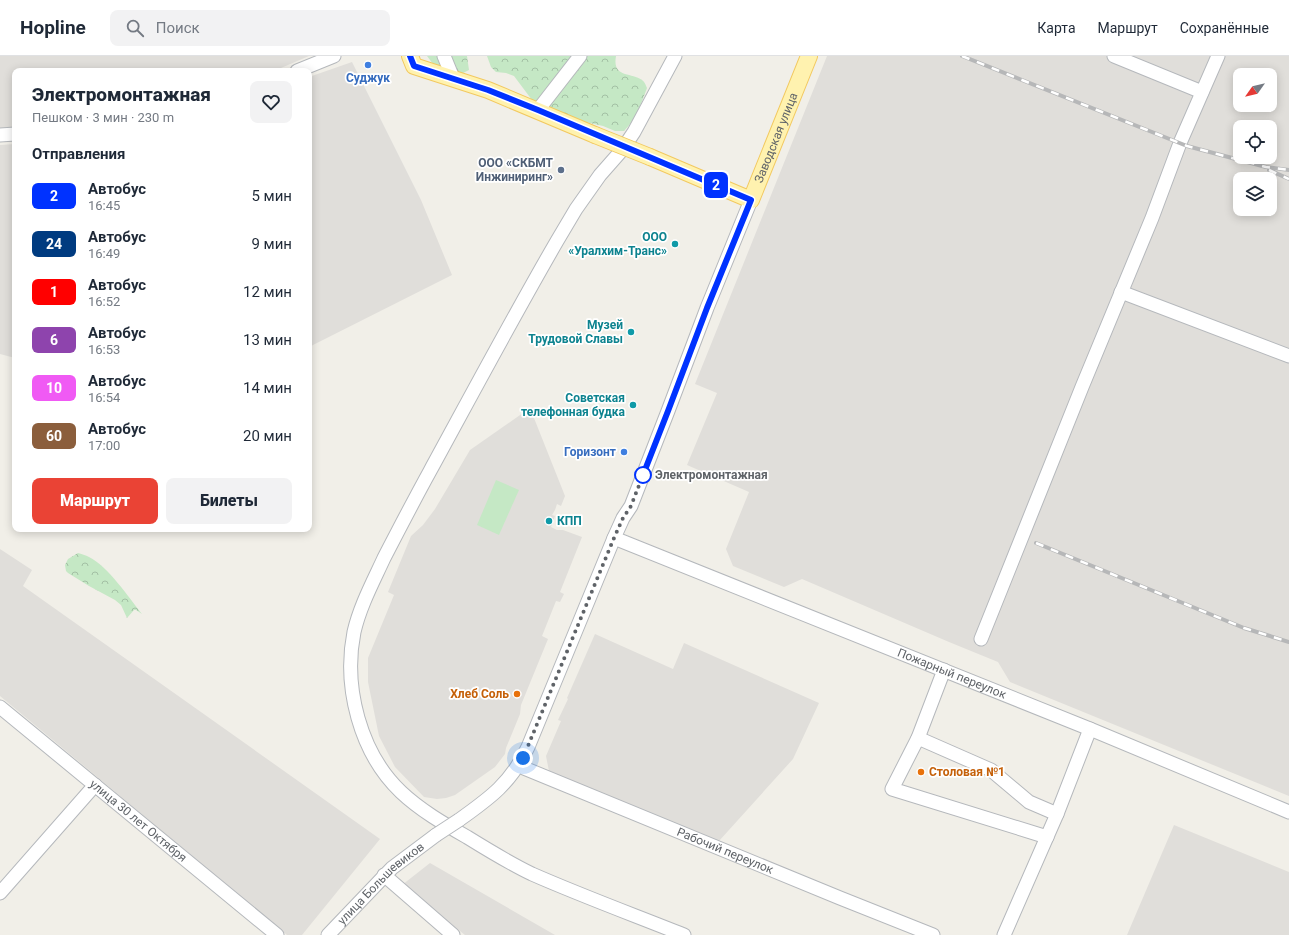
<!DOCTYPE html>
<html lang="ru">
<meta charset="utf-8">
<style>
:root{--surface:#fff;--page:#f2f2f3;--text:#1f2937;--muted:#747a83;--line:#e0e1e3;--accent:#ea4335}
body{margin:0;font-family:Roboto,sans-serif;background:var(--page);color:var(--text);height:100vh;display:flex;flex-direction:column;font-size:15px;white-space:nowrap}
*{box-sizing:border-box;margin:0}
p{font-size:13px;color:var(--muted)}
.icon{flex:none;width:22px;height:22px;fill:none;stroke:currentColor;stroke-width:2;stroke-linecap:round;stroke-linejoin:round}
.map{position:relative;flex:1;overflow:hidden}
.details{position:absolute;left:12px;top:12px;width:300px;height:464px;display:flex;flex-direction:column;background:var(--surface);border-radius:8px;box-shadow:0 2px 10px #0003}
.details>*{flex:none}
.badge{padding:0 8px;border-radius:6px;font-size:14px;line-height:26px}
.needle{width:26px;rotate:236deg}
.fabs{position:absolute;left:1233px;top:12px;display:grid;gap:8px}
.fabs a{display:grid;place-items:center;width:44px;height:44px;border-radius:8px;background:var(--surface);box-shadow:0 2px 10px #0003;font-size:20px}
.you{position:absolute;width:20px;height:20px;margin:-10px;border:3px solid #fff;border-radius:50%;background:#1a73e8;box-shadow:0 0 0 6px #1a73e833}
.map>.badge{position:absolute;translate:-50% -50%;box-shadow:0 0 0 2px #fff}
h2{padding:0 20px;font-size:15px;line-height:36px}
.round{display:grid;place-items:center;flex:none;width:42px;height:42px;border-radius:8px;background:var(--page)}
.summary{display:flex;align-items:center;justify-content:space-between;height:68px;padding:0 20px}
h1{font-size:19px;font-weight:800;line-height:30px}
.primary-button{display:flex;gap:8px;margin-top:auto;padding:8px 20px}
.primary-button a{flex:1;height:46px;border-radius:8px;background:var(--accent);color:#fff;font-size:16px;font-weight:800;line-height:46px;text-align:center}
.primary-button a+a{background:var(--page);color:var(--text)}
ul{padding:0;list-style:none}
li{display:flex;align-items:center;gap:12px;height:48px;padding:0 20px}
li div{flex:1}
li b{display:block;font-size:15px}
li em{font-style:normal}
li .badge{min-width:44px;font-weight:700;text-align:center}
header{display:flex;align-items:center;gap:24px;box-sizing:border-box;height:56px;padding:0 20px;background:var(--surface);border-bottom:1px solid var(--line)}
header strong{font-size:19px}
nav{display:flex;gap:22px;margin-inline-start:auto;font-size:14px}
.search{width:280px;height:36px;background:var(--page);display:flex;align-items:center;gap:10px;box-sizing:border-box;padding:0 14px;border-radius:8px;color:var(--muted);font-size:15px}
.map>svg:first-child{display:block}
.industrial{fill:#e0deda;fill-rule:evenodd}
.grass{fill:#c5e8c5}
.forest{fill:url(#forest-crowns)}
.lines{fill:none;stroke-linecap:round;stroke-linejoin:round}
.minor-casing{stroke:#b5b8bc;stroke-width:15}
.major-casing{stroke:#f2c960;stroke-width:18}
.minor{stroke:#fff;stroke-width:13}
.major{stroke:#fff2af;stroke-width:16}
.rail-casing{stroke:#b6b7b8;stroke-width:4}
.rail{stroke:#fff;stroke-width:2.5;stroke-dasharray:8;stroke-linecap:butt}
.minor-bridge-casing{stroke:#b5b8bc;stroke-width:15;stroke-linecap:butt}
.major-bridge-casing{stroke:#f2c960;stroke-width:18;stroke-linecap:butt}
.minor-bridge{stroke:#fff;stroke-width:13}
.major-bridge{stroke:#fff2af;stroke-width:16}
.line-casing{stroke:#fff;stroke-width:9}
.line{stroke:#0032ff;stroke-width:6}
.walk{stroke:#5f6368;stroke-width:4;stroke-dasharray:0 7.2}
.shop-dot{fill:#3f7fe0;stroke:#fff;stroke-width:1.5}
.service-dot{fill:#5c6f8a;stroke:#fff;stroke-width:1.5}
.culture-dot{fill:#0f9aa8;stroke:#fff;stroke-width:1.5}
.stop-dot{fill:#fff;stroke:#0032ff;stroke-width:2}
.food-dot{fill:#e8710a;stroke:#fff;stroke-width:1.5}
.labels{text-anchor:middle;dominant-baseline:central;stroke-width:3.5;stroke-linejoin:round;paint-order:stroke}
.shop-label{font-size:12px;font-weight:bold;fill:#366cbe;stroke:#fff}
.street-label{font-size:12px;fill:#5f6368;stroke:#fff}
.service-label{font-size:12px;font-weight:bold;fill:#4e5e75;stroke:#fff;text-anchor:end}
.culture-label{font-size:12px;font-weight:bold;fill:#0d838f;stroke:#fff;text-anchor:end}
.stop-label{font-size:12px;font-weight:bold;fill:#5f6368;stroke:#fff;text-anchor:start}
.food-label{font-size:12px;font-weight:bold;fill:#c56008;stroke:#fff;text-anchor:end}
</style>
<header>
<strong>Hopline</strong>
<div class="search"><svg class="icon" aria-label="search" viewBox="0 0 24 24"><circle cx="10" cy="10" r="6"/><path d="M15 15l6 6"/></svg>Поиск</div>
<nav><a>Карта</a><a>Маршрут</a><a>Сохранённые</a></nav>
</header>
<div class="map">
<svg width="1289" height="879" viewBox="0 0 1289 879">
<defs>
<pattern id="forest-crowns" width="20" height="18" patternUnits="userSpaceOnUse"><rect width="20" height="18" fill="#c5e8c5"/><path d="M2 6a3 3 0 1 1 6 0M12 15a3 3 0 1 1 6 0" fill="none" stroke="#a3c0a4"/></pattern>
</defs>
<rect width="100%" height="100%" fill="#f1efe8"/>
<path class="industrial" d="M 0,0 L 309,0 L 274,15 L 15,15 L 15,76 L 0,77 Z
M 827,0 L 1289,0 L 1289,740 L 1010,626 L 998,606 L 949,586 L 802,523 L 784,531 L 733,510 L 726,493 L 749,436 L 687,409 L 717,337 L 695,328 ZM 1240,19 L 1270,19 L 1270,49 L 1240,49 ZM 1240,71 L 1270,71 L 1270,101 L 1240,101 ZM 1240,123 L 1270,123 L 1270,153 L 1240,153 Z
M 352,6 L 421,144 L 452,219 L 309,291 L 309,21 Z
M 15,88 L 15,302 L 0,298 L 0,89 Z
M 530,352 L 565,440 L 561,450 L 557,448 L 555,454 L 552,459 L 555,460 L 551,471 L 557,474 L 563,474 L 582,481 L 560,536 L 564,538 L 560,546 L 556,545 L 542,580 L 548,583 L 521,649 L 520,658 L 506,692 L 505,698 L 495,711 L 455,739 L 446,742 L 437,743 L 424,741 L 395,711 L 379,680 L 368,626 L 368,602 L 394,539 L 388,536 L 411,480 L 423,469 L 435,453 L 470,394 Z
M 0,493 L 32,514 L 23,530 L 380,783 L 302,879 L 287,879 L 0,640 Z
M 595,578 L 673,613 L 684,587 L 819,647 L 793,703 L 719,785 L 549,715 L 546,700 L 561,665 L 558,664 L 568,643 L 567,642 Z
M 1174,769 L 1289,816 L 1289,879 L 1127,879 Z
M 430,807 L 555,879 L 465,879 L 402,829 Z"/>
<path class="grass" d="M 496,424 L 519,434 L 499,479 L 477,469 Z"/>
<path class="forest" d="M 427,0 L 467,0 L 469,14 L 461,18 L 433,8 Z
M 487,0 L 616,0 C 612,22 631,16 642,24 C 645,26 646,30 647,32 C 641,48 636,63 624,75 L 615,75 L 603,70 L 572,63 L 535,48 L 514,20 L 506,17 L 496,16 L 491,11 Z
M 78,497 C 81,498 86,499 89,501 C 108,510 129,542 142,558 L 136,554 L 134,554 L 127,562 L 121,549 L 115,544 L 89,530 L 68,517 L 66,515 L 65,509 L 68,503 Z"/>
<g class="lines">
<defs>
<g id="minor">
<path d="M 444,0 L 453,22"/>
<path d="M 675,0 L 634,76 L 622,94 L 600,119 L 576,153 L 557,185 C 513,261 472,338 430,415 C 414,444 399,473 384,502 C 373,526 360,550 354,576 C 343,631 360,697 401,736 C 420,754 444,768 467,781 C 488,794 509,807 532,818 C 582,840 634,859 684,879"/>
<path d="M 1114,0 L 1202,36"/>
<path d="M 297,15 L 334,0"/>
<path d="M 538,54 L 580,0"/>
<path d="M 0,79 L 15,78"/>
<path d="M 1121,236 L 1289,300"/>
<path id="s1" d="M 614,482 L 1090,673 L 1289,756"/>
<path d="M 981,583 L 1082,331 L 1152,162 L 1180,87 L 1218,0"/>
<path d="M 944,614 L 918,682 L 892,733 L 1047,781"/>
<path id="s2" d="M 0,651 L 277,879"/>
<path d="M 918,682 L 991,714 L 1029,746 L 1057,758"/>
<path id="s3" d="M 519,710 L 840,842 L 933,879"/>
<path d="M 459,764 C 490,742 511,727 528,691 L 614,482 L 623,462 L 631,450 L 668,355 L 707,252 L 751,144"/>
<path d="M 384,819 L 453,879"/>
<path d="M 0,837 L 95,729"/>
<path id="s4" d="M 328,879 L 392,812 L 436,779"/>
<path d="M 1004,879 L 1057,758 L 1090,673"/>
</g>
<g id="major">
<path d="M 410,0 L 414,10 L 488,34 L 595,79"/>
<path id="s5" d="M 650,101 L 751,144 L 809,0"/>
</g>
</defs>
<use href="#minor" class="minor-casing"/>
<use href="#major" class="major-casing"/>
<use href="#minor" class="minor"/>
<use href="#major" class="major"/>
<defs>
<path id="rail" d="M 962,0 L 1187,90 L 1266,111 L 1289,114
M 1269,114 L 1289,123
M 1036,487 L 1244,572 L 1289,586"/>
</defs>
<use href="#rail" class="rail-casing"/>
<use href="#rail" class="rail"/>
<defs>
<path id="minor-bridge" d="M 436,779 L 459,764"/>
<path id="major-bridge" d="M 595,79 L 650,101"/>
</defs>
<use href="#minor-bridge" class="minor-bridge-casing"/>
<use href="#major-bridge" class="major-bridge-casing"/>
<use href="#minor-bridge" class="minor-bridge"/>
<use href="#major-bridge" class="major-bridge"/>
</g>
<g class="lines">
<defs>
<path id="line" d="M 410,0 L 414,10 L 488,34 L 538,54 L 751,144 L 707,252 L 668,355 L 643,419"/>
</defs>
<use href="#line" class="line-casing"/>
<use href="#line" class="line"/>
<path class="walk" d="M 523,702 L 614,482 L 623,462 L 631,450 L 643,419"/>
</g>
<g class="shop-dot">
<circle cx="368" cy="9" r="4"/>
<circle cx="624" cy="396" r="4"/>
</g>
<circle class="service-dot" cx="561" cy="114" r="4"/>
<g class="culture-dot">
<circle cx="675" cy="188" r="4"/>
<circle cx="631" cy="276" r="4"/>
<circle cx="633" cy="349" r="4"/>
<circle cx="549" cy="465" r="4"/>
</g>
<circle class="stop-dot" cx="643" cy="419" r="8"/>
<g class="food-dot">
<circle cx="517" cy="638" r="4"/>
<circle cx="921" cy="716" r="4"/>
</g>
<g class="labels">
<g class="shop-label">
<text x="368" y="22">Суджук</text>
<text x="616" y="396" text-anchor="end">Горизонт</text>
</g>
<g class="street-label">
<text stroke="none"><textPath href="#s5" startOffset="177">Заводская улица</textPath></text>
<text stroke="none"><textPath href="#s1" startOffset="364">Пожарный переулок</textPath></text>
<text stroke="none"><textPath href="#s2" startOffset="179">улица 30 лет Октября</textPath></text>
<text stroke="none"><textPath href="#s3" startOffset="223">Рабочий переулок</textPath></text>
<text stroke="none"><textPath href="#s4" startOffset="74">улица Большевиков</textPath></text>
</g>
<g class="service-label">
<text x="553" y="107">ООО «СКБМТ<tspan x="553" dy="14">Инжиниринг»</tspan></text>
</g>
<g class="culture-label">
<text x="667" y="181">ООО<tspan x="667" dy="14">«Уралхим-Транс»</tspan></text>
<text x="623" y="269">Музей<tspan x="623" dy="14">Трудовой Славы</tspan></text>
<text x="625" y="342">Советская<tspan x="625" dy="14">телефонная будка</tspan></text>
<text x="557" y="465" text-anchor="start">КПП</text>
</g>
<g class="stop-label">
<text x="655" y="419">Электромонтажная</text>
</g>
<g class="food-label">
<text x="509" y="638">Хлеб Соль</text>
<text x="929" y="716" text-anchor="start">Столовая №1</text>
</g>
</g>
</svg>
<div class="fabs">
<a><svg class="needle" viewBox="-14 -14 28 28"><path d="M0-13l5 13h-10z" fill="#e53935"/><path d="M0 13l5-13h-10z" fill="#747a83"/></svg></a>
<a><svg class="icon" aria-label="locate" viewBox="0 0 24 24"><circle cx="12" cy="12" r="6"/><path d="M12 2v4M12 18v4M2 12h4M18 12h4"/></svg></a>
<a><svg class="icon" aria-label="layers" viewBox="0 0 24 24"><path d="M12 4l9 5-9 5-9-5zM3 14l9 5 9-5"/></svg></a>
</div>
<div class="you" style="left:523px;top:702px"></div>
<b class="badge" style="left:716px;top:129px;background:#0032ff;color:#fff">2</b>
<section class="details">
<div class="summary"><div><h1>Электромонтажная</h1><p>Пешком · 3 мин · 230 m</p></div><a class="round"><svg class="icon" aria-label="heart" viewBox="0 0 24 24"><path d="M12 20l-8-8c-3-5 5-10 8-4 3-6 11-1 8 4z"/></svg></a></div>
<h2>Отправления</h2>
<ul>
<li><span class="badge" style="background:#0032ff;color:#fff">2</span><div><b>Автобус</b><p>16:45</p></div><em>5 мин</em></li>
<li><span class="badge" style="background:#003b80;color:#fff">24</span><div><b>Автобус</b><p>16:49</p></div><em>9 мин</em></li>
<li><span class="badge" style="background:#f00;color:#fff">1</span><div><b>Автобус</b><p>16:52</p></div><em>12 мин</em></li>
<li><span class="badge" style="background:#8e44ad;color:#fff">6</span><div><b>Автобус</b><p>16:53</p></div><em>13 мин</em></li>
<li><span class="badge" style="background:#f05af4;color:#fff">10</span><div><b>Автобус</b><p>16:54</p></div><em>14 мин</em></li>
<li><span class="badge" style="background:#8b5e3c;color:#fff">60</span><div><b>Автобус</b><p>17:00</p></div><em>20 мин</em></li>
</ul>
<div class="primary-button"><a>Маршрут</a><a>Билеты</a></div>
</section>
</div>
